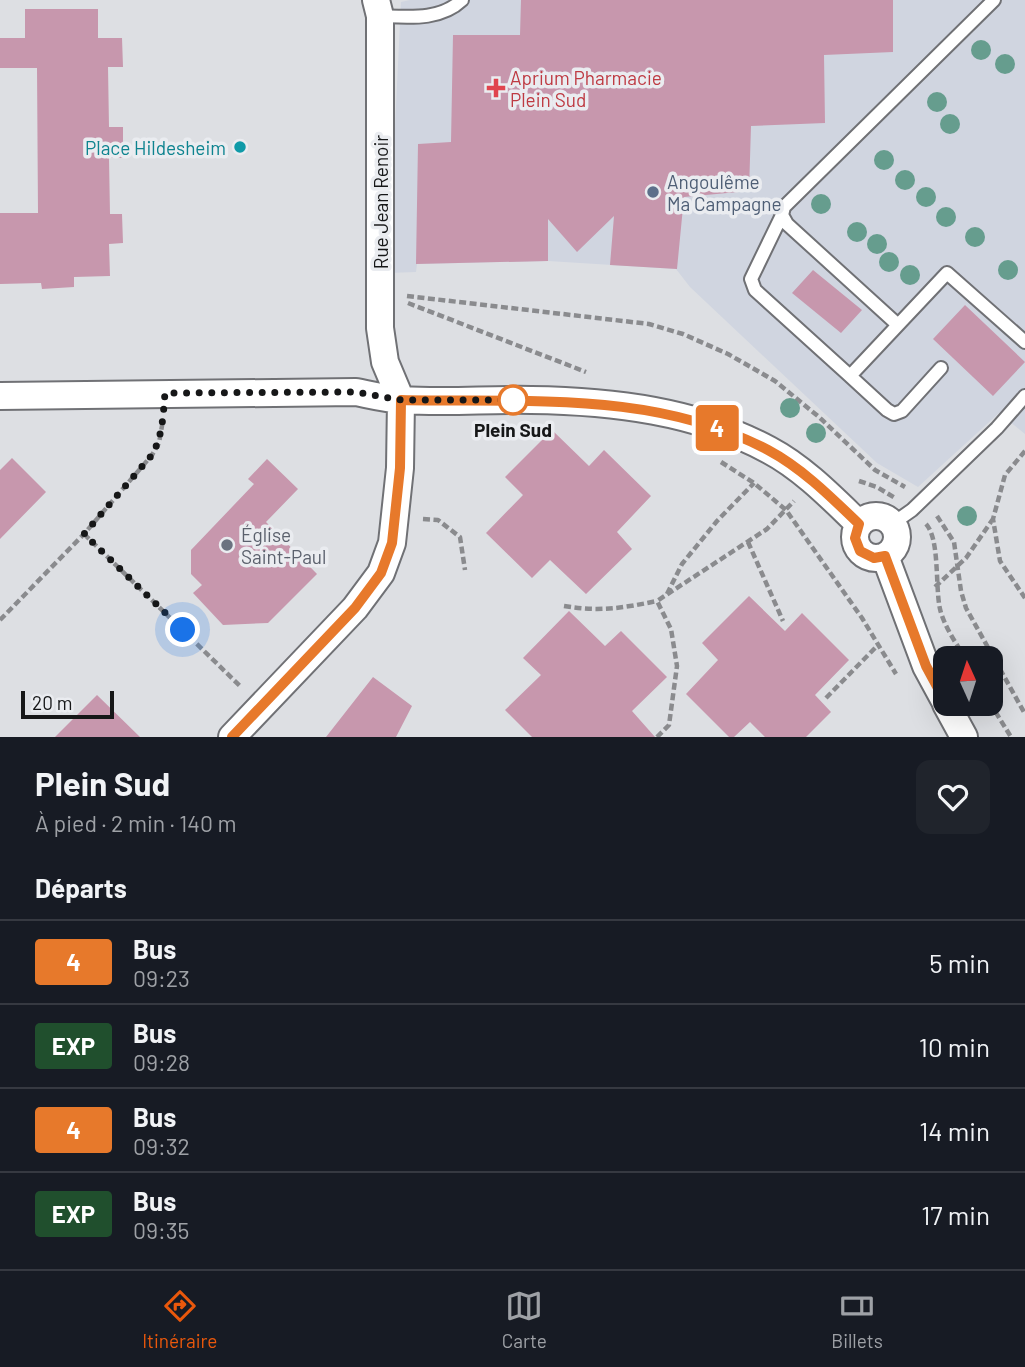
<!DOCTYPE html>
<html lang="fr">
<meta charset="utf-8">
<style>
:root{--surface:#171b24;--page:#20242c;--text:#f1f3f6;--muted:#9ea1a6;--line:#363941;--accent:#ea580c}
body{margin:0;font-family:Barlow,sans-serif;background:var(--page);color:var(--text);height:100vh;display:flex;flex-direction:column;font-size:26px;white-space:nowrap}
*{box-sizing:border-box;margin:0}
p{font-size:23px;color:var(--muted)}
.icon{flex:none;width:38px;height:38px;fill:none;stroke:currentColor;stroke-width:2;stroke-linecap:round;stroke-linejoin:round}
.map{position:relative;height:737px;overflow:hidden}
.drawer{display:flex;flex-direction:column;background:var(--surface);flex:1}
.drawer>*{flex:none}
.badge{padding:0 14px;border-radius:5px;font-size:24px;line-height:46px}
.needle{width:46px;rotate:357deg}
.controls{position:absolute;left:933px;top:646px;display:grid;gap:14px}
.controls a{display:grid;place-items:center;width:70px;height:70px;border-radius:14px;background:var(--surface);box-shadow:0 7px 28px #0002;font-size:35px}
.scale{position:absolute;left:21px;bottom:18px;width:93px;box-sizing:border-box;padding-left:7px;border:4px solid #161718;border-top:0;font-size:19px;line-height:24px;white-space:nowrap;color:#161718;-webkit-text-stroke:5px #eaecf0;paint-order:stroke}
.you{position:absolute;width:35px;height:35px;margin:-18px;border:5px solid #fff;border-radius:50%;background:#1a73e8;box-shadow:0 0 0 10px #1a73e833}
.map>.badge{position:absolute;translate:-50% -50%;box-shadow:0 0 0 4px #fff}
h2{padding:0 35px;font-size:26px;line-height:63px}
.round{display:grid;place-items:center;flex:none;width:74px;height:74px;border-radius:14px;background:var(--page)}
.headline{display:flex;align-items:center;justify-content:space-between;height:119px;padding:0 35px}
h1{font-size:33px;font-weight:700;line-height:52px}
ul{padding:0;list-style:none}
li{display:flex;align-items:center;gap:21px;height:84px;padding:0 35px;border-top:2px solid var(--line)}
li div{flex:1}
li b{display:block;font-size:26px}
li em{font-style:normal}
li .badge{min-width:77px;font-weight:700;text-align:center}
.menu{display:flex;justify-content:space-around;align-items:center;height:98px;border-top:2px solid var(--line);background:var(--surface);font-size:19px;color:var(--muted)}
.menu a{display:grid;justify-items:center;gap:4px}
.menu .on{color:var(--accent)}
.map>svg:first-child{display:block}
.built{fill:#d0d5e0}
.building{fill:#c797ad}
.lines{fill:none;stroke-linecap:round;stroke-linejoin:round}
.lane-casing{stroke:#707175;stroke-width:16}
.street-casing{stroke:#707175;stroke-width:30}
.path{stroke:#8a8b8e;stroke-width:4.5;stroke-dasharray:7 3.5;stroke-linecap:butt}
.lane{stroke:#fff;stroke-width:12}
.street{stroke:#fff;stroke-width:26}
.tree{fill:#669d8e}
.line-casing{stroke:#fff;stroke-width:16}
.line{stroke:#e7792b;stroke-width:10}
.walk{stroke:#161718;stroke-width:7;stroke-dasharray:0 12.6}
.health-dot{fill:#e0444e;stroke:#eaecf0;stroke-width:2.5}
.culture-dot{fill:#0f9aa8;stroke:#eaecf0;stroke-width:2.5}
.service-dot{fill:#5c6f8a;stroke:#eaecf0;stroke-width:2.5}
.stop-dot{fill:#fff;stroke:#e7792b;stroke-width:3.5}
.worship-dot{fill:#6b7280;stroke:#eaecf0;stroke-width:2.5}
.labels{text-anchor:middle;dominant-baseline:central;stroke-width:7;stroke-linejoin:round;paint-order:stroke}
.health-label{font-size:19px;fill:#be3a42;stroke:#eaecf0;text-anchor:start}
.culture-label{font-size:19px;fill:#0d838f;stroke:#eaecf0;text-anchor:end}
.service-label{font-size:19px;fill:#4e5e75;stroke:#eaecf0;text-anchor:start}
.street-label{font-size:19px;fill:#161718;stroke:#eaecf0}
.stop-label{font-size:19px;font-weight:bold;fill:#161718;stroke:#eaecf0}
.worship-label{font-size:19px;fill:#5b616d;stroke:#eaecf0;text-anchor:start}
</style>
<div class="map">
<svg width="1025" height="737" viewBox="0 0 1025 737">
<rect width="100%" height="100%" fill="#dddfe3"/>
<path class="built" d="M 410,0 L 1025,0 L 1025,434 L 999,413 L 918,487 L 877,463 L 690,287 L 676,269 L 548,261 L 417,264 L 416,272 L 388,273 L 401,2 Z"/>
<path class="building" d="M 521,0 L 893,0 L 893,52 L 824,55 L 825,123 L 751,126 L 749,191 L 684,197 L 677,269 L 610,265 L 614,216 L 577,252 L 548,219 L 548,261 L 416,264 L 418,144 L 451,142 L 453,35 L 520,35 Z
M 25,9 L 98,9 L 98,38 L 122,38 L 123,67 L 108,67 L 109,127 L 123,127 L 123,158 L 109,158 L 110,214 L 122,214 L 123,243 L 109,244 L 110,276 L 74,277 L 74,287 L 42,289 L 41,283 L 0,284 L 0,213 L 38,213 L 37,68 L 0,68 L 0,38 L 25,38 Z
M 813,270 L 862,310 L 841,333 L 792,293 Z
M 965,305 L 1025,362 L 993,396 L 933,339 Z
M 552,430 L 589,466 L 604,450 L 651,496 L 617,532 L 632,549 L 586,594 L 550,560 L 532,578 L 486,533 L 523,495 L 505,477 Z
M 12,458 L 46,492 L 0,539 L 0,470 Z
M 267,459 L 298,489 L 266,522 L 317,574 L 268,623 L 223,625 L 193,593 L 202,585 L 191,574 L 191,550 L 254,484 L 248,479 Z
M 749,596 L 785,631 L 802,613 L 849,660 L 815,695 L 831,712 L 806,737 L 765,737 L 750,722 L 734,737 L 729,737 L 686,694 L 718,660 L 702,643 Z
M 569,611 L 605,646 L 621,631 L 667,677 L 632,711 L 655,737 L 532,737 L 505,710 L 541,675 L 523,658 Z
M 373,677 L 412,706 L 396,737 L 326,737 Z
M 97,695 L 140,737 L 55,737 Z"/>
<g class="lines">
<defs>
<path id="lane" d="M 994,0 L 784,207 L 782,215 L 787,224 L 898,325 L 947,273 L 1025,342
M 380,16 C 408,17 440,21 462,0
M 782,215 L 751,279 L 755,290 L 850,376 L 898,325
M 850,376 L 887,410 L 894,414 L 902,411 L 941,368
M 892,524 L 912,510 L 997,428 L 1025,396"/>
<path id="street" d="M 0,396 L 356,392 C 371,395 387,399 403,400 C 446,403 489,399 531,400 C 612,401 697,411 769,450 C 803,468 832,498 859,524
M855 537a21 21 0 1 1 42 0a21 21 0 1 1-42 0Z
M 885,556 L 926,666 L 945,701
M 946,704 L 964,737
M 232,737 L 355,608 L 381,573 L 392,543 L 400,468 L 401,400 L 385,362 L 380,328 L 380,16 L 376,0"/>
</defs>
<use href="#lane" class="lane-casing"/>
<use href="#street" class="street-casing"/>
<path class="path" d="M 407,296 L 649,324 L 683,334 L 728,354 L 775,381 L 819,417 L 875,470 L 905,487
M 408,303 L 586,372
M 1025,451 L 1005,475 L 993,519 L 1000,561 L 1025,598
M 721,462 L 754,483 L 786,510 L 862,618 L 896,674
M 859,481 L 877,487 L 895,498
M 937,516 L 954,542 L 961,591 L 966,608 L 1025,714
M 423,519 L 438,520 L 460,537 L 465,570
M 926,524 C 940,539 935,587 940,609 C 944,626 956,643 965,658
M 84,534 L 241,687
M 748,542 L 783,621
M 935,587 L 966,558 L 993,519
M 667,594 L 682,564 L 717,521 L 754,483
M 564,606 C 599,612 623,608 657,601
M 0,620 L 84,534 L 152,455 L 159,443 L 163,420
M 826,698 L 879,644
M 990,703 L 1011,737
M 657,737 L 669,725 L 677,666 L 671,629 L 657,601 L 767,529 L 794,501"/>
<use href="#lane" class="lane"/>
<use href="#street" class="street"/>
</g>
<g class="tree">
<circle cx="981" cy="50" r="10"/>
<circle cx="1005" cy="64" r="10"/>
<circle cx="937" cy="102" r="10"/>
<circle cx="950" cy="124" r="10"/>
<circle cx="884" cy="160" r="10"/>
<circle cx="905" cy="180" r="10"/>
<circle cx="926" cy="197" r="10"/>
<circle cx="821" cy="204" r="10"/>
<circle cx="946" cy="217" r="10"/>
<circle cx="857" cy="232" r="10"/>
<circle cx="975" cy="237" r="10"/>
<circle cx="877" cy="244" r="10"/>
<circle cx="889" cy="262" r="10"/>
<circle cx="1008" cy="270" r="10"/>
<circle cx="910" cy="275" r="10"/>
<circle cx="790" cy="408" r="10"/>
<circle cx="816" cy="433" r="10"/>
<circle cx="967" cy="516" r="10"/>
</g>
<g class="lines">
<defs>
<path id="line" d="M 232,737 L 355,608 L 381,573 L 392,543 L 400,468 L 401,400 C 526,403 654,390 768,450 C 802,468 832,498 859,524 L 855,538 L 860,551 L 874,558 L 885,556 L 926,666 L 945,701"/>
</defs>
<use href="#line" class="line-casing"/>
<use href="#line" class="line"/>
<path class="walk" d="M 183,630 L 84,534 L 152,455 C 163,435 163,415 165,393 L 356,392 L 401,400 L 513,400"/>
</g>
<path class="health-dot" d="M492.5 77.5h7v7h7v7h-7v7h-7v-7h-7v-7h7z"/>
<circle class="culture-dot" cx="240" cy="147" r="7"/>
<circle class="service-dot" cx="653" cy="192" r="7"/>
<circle class="stop-dot" cx="513" cy="400" r="14"/>
<circle class="worship-dot" cx="227" cy="545" r="7"/>
<g class="labels">
<g class="health-label">
<text x="510" y="77">Aprium Pharmacie<tspan x="510" dy="22">Plein Sud</tspan></text>
</g>
<g class="culture-label">
<text x="226" y="147">Place Hildesheim</text>
</g>
<g class="service-label">
<text x="667" y="181">Angoulême<tspan x="667" dy="22">Ma Campagne</tspan></text>
</g>
<g class="street-label">
<text transform="translate(380 202) rotate(-90)">Rue Jean Renoir</text>
</g>
<g class="stop-label">
<text x="513" y="429">Plein Sud</text>
</g>
<g class="worship-label">
<text x="241" y="534">Église<tspan x="241" dy="22">Saint-Paul</tspan></text>
</g>
</g>
</svg>
<div class="controls">
<a><svg class="needle" viewBox="-14 -14 28 28"><path d="M0-13l5 13h-10z" fill="#e53935"/><path d="M0 13l5-13h-10z" fill="#9ea1a6"/></svg></a>
</div>
<div class="scale">20 m</div>
<div class="you" style="left:183px;top:630px"></div>
<b class="badge" style="left:717px;top:428px;background:#e7792b;color:#fff">4</b>
</div>
<section class="drawer">
<div class="headline"><div><h1>Plein Sud</h1><p>À pied · 2 min · 140 m</p></div><a class="round"><svg class="icon" aria-label="heart" viewBox="0 0 24 24"><path d="M12 20l-8-8c-3-5 5-10 8-4 3-6 11-1 8 4z"/></svg></a></div>
<h2>Départs</h2>
<ul>
<li><span class="badge" style="background:#e7792b;color:#fff">4</span><div><b>Bus</b><p>09:23</p></div><em>5 min</em></li>
<li><span class="badge" style="background:#204f2d;color:#fff">EXP</span><div><b>Bus</b><p>09:28</p></div><em>10 min</em></li>
<li><span class="badge" style="background:#e7792b;color:#fff">4</span><div><b>Bus</b><p>09:32</p></div><em>14 min</em></li>
<li><span class="badge" style="background:#204f2d;color:#fff">EXP</span><div><b>Bus</b><p>09:35</p></div><em>17 min</em></li>
</ul>
</section>
<nav class="menu">
<a class="on"><svg class="icon" aria-label="directions" viewBox="0 0 24 24"><path d="M12 3l9 9-9 9-9-9zM9 14v-3h6M13 9l2 2-2 2"/></svg>Itinéraire</a>
<a><svg class="icon" aria-label="map" viewBox="0 0 24 24"><path d="M3 6l6-2 6 2 6-2v14l-6 2-6-2-6 2zM9 4v14M15 6v14"/></svg>Carte</a>
<a><svg class="icon" aria-label="tickets" viewBox="0 0 24 24"><path d="M3 7h18v10H3zM15 7v10"/></svg>Billets</a>
</nav>
